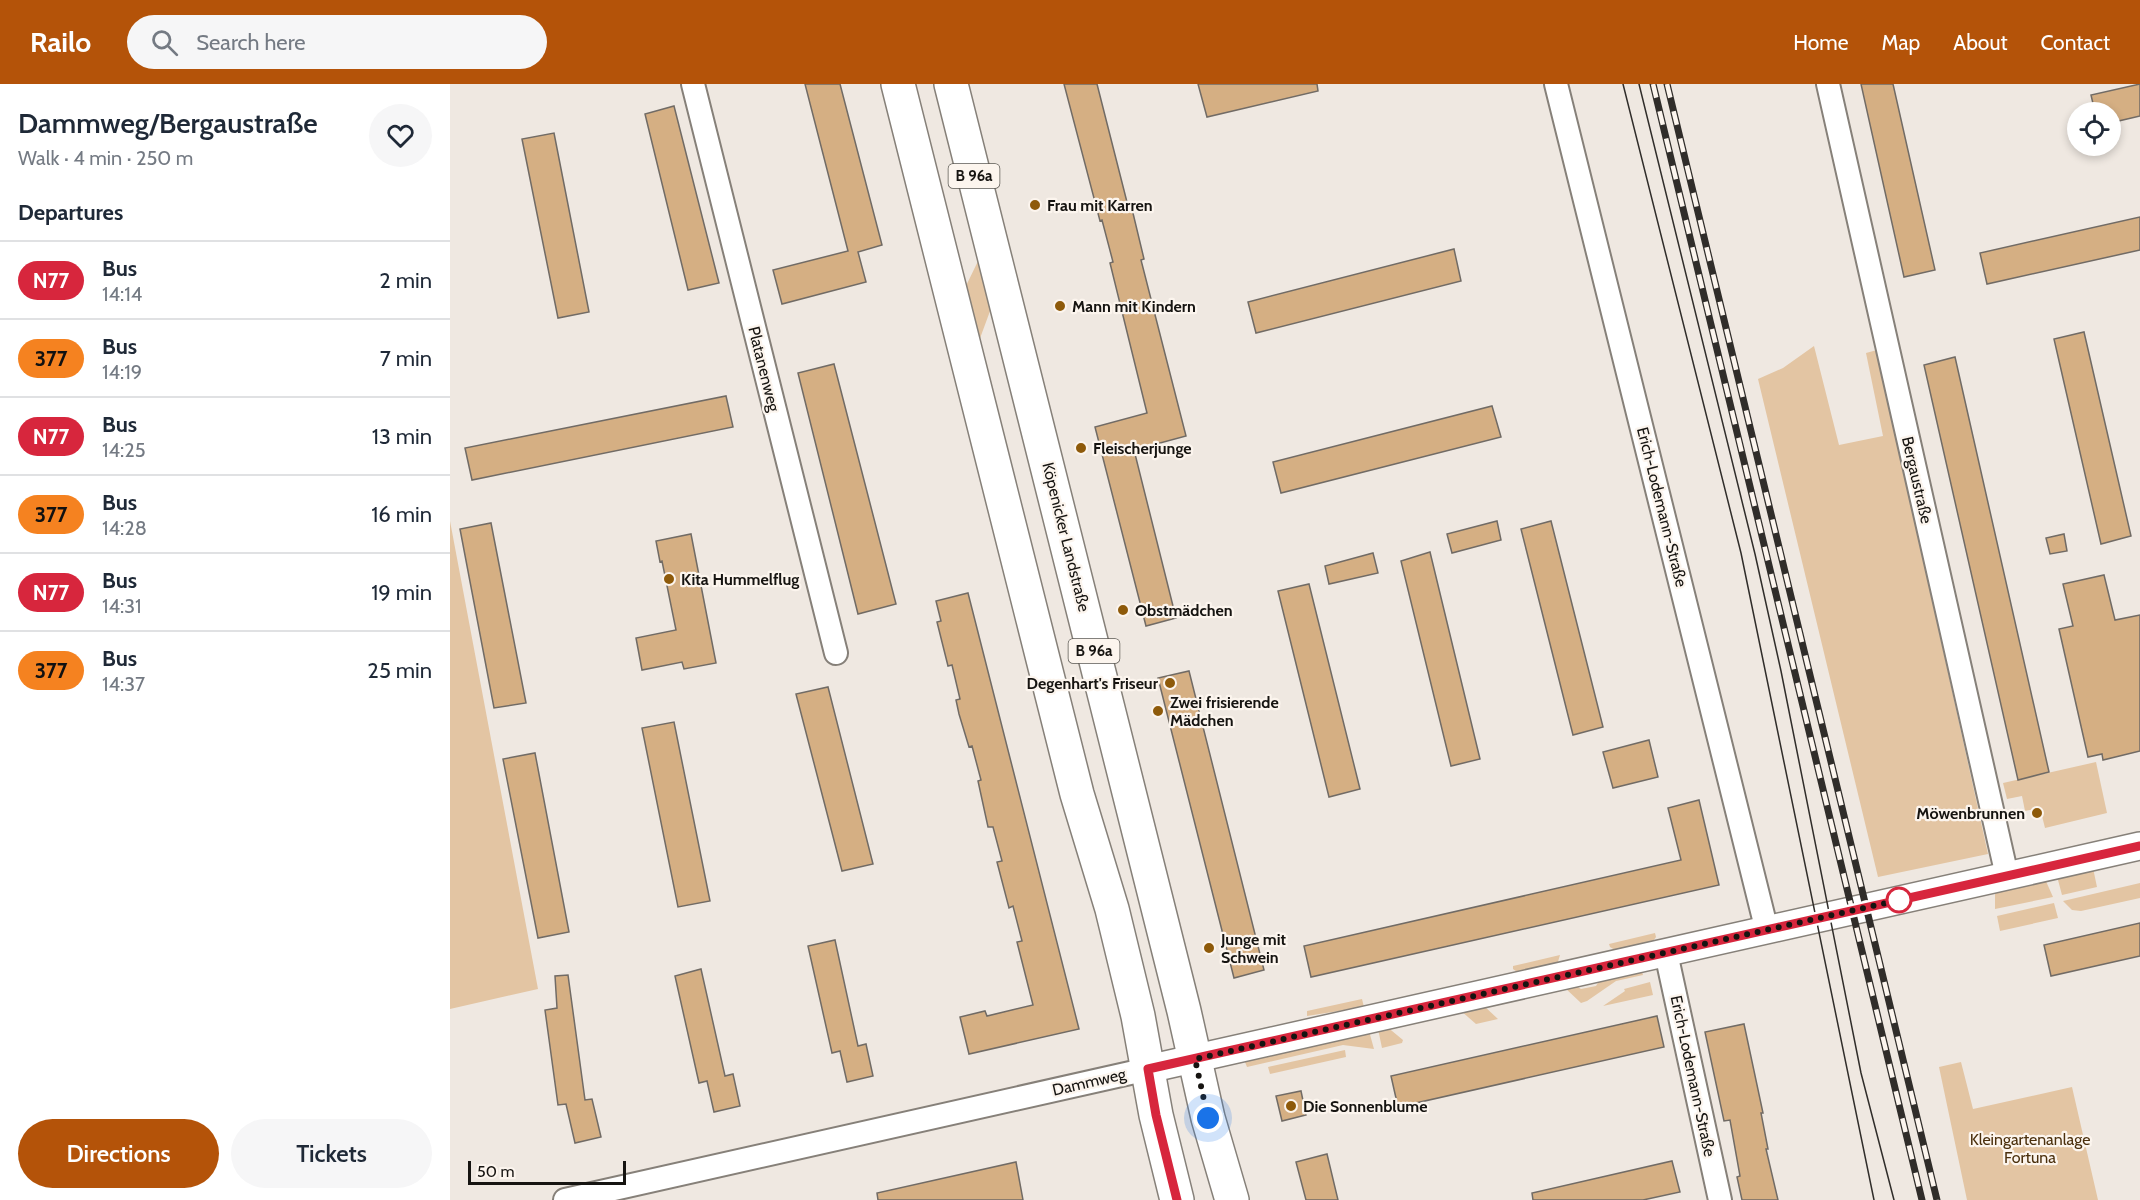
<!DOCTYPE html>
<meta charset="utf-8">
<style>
:root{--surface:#fff;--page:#f6f6f7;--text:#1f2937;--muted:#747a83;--line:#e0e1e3;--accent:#b45309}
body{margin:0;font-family:Cabin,sans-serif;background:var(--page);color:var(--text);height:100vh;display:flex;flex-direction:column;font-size:22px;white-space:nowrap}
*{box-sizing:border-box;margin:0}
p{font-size:20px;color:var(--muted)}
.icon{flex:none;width:33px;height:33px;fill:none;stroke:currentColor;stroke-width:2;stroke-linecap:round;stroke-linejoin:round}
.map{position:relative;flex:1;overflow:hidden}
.sheet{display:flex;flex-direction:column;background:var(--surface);width:450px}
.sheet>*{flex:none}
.badge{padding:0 12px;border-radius:20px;font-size:21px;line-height:39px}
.tools{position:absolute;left:1617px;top:18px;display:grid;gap:12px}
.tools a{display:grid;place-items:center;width:54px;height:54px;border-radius:50%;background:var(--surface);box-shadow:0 3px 9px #0003;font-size:30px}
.scale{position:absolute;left:18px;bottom:15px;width:158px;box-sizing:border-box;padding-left:6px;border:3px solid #161411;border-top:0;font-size:16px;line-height:21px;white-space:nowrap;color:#161411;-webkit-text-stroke:4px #fcf5ee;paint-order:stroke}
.you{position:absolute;width:30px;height:30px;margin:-15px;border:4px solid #fff;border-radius:50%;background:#1a73e8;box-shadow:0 0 0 9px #1a73e833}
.map>.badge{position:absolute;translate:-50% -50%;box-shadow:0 0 0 3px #fff}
h2{padding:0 18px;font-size:22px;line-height:54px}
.round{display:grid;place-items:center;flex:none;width:63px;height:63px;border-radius:32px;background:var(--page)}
.summary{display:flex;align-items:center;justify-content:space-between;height:102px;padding:0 18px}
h1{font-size:28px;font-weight:600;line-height:45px}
.action{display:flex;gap:12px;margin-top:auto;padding:12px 18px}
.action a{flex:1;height:69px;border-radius:36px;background:var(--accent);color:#fff;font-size:24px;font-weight:600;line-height:69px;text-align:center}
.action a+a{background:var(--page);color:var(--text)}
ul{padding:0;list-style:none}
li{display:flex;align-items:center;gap:18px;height:78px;padding:0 18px;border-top:2px solid var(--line)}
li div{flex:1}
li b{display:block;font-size:22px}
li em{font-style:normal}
li .badge{min-width:66px;font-weight:700;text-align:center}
header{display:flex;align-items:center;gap:36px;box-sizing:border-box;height:84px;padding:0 30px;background:var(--accent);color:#fff}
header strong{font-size:28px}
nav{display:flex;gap:33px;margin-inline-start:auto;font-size:21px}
.search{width:420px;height:54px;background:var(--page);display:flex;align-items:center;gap:15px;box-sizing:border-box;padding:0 21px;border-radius:33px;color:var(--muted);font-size:22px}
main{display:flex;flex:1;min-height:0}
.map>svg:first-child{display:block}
.green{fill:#e3c5a3}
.building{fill:#d5af83;stroke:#716b65;stroke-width:1.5}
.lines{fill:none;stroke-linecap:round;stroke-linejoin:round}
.minor-casing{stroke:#868079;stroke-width:26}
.tertiary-casing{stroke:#868079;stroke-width:30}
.primary-casing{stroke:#868079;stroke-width:36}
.minor{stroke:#fff;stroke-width:22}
.tertiary{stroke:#fff;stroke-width:27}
.primary{stroke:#fff;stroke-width:33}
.tram{stroke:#302d2a;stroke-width:1.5}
.rail-casing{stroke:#302d2a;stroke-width:7}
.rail{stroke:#fcf5ee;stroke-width:4.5;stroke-dasharray:14;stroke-linecap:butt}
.line-casing{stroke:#fff;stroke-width:14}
.line{stroke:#d7263d;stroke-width:9}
.walk{stroke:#161411;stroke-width:6;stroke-dasharray:0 10.8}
.poi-dot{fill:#8e5a0a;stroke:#fcf5ee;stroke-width:2}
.stop-dot{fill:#fff;stroke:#d7263d;stroke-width:3}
.labels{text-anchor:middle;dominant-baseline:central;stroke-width:4.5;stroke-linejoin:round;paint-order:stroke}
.shield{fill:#fcf5ee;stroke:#5b5853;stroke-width:1.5}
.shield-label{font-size:15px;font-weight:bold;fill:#161411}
.poi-label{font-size:16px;font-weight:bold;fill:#161411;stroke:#fcf5ee;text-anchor:start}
.street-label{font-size:16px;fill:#161411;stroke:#fcf5ee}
.park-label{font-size:16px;fill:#4b300d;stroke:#fcf5ee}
</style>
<header>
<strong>Railo</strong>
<div class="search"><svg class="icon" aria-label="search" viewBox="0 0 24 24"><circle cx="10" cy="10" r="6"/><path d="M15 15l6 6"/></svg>Search here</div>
<nav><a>Home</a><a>Map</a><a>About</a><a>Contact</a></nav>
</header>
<main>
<section class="sheet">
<div class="summary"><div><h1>Dammweg/Bergaustraße</h1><p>Walk · 4 min · 250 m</p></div><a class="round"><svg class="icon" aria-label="heart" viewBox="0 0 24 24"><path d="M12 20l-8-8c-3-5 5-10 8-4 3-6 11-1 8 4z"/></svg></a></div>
<h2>Departures</h2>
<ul>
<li><span class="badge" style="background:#d7263d;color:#fff">N77</span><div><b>Bus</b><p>14:14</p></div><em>2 min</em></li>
<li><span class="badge" style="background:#f58220;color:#111">377</span><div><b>Bus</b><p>14:19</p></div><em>7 min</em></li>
<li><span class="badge" style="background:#d7263d;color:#fff">N77</span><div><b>Bus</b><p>14:25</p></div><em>13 min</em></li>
<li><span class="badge" style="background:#f58220;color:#111">377</span><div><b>Bus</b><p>14:28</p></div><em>16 min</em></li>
<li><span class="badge" style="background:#d7263d;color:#fff">N77</span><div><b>Bus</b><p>14:31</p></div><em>19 min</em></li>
<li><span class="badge" style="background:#f58220;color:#111">377</span><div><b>Bus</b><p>14:37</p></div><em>25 min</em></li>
</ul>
<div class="action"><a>Directions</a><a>Tickets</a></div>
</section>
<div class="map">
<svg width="1690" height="1116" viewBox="0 0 1690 1116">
<rect width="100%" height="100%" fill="#efe8e1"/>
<path class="green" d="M 531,171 L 543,219 L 529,257 L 513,208 Z
M 1364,262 L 1389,361 L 1433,352 L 1416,269 L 1427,266 L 1538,770 L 1428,793 L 1308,295 L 1333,284 Z
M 0,437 L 88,905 L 0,925 Z
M 1646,678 L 1657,729 L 1595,744 L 1590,724 L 1575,727 L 1572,712 L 1557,715 L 1553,699 Z
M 1643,784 L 1647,803 L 1612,811 L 1608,796 L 1610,791 Z
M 1595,795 L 1603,813 L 1545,825 L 1545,806 Z
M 1690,799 L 1690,814 L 1631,827 L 1622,826 L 1613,817 Z
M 1604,819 L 1608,834 L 1550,847 L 1547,832 Z
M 1205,849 L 1206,853 L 1201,860 L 1168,868 L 1160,863 L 1159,860 Z
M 1110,871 L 1107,881 L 1070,890 L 1063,885 L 1063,882 Z
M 1191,885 L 1193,891 L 1166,897 L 1137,917 L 1131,919 L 1114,903 L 1123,900 L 1131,905 L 1146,902 L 1151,894 Z
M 1200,898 L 1203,911 L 1153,922 L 1175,907 L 1174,905 Z
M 912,915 L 914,923 L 857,932 L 857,927 Z
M 1033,921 L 1048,935 L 1026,940 L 1010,926 Z
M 936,942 L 953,956 L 952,959 L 932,964 L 928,945 Z
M 919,947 L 924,965 L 893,961 L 797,983 L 795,978 Z
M 895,966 L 896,973 L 820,990 L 818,983 Z
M 1511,978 L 1523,1025 L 1622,1003 L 1648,1116 L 1517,1116 L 1489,983 Z"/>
<path class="building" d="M 355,0 L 390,0 L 432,161 L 408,168 L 416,198 L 332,220 L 323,186 L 398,167 Z
M 614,0 L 647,0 L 679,126 L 682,125 L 694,175 L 691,176 L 736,352 L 684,366 L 726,534 L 696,542 L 645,343 L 697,329 L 660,179 L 663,178 L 652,136 L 650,137 Z
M 748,0 L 867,0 L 868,7 L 757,33 Z
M 1411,0 L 1443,0 L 1485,186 L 1454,193 Z
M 1690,0 L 1690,32 L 1660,39 L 1660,28 L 1645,28 L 1641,11 Z
M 224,22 L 269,199 L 238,206 L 195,30 Z
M 104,49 L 139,228 L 108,234 L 72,55 Z
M 1690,133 L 1690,166 L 1537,200 L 1530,169 Z
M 1004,165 L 1011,197 L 806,249 L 798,218 Z
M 1634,248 L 1681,452 L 1651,460 L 1604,255 Z
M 1505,273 L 1599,688 L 1568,696 L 1474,281 Z
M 384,280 L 446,520 L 408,530 L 348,289 Z
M 276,312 L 283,343 L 22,396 L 15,364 Z
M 1042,322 L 1051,353 L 831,409 L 823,378 Z
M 1047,437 L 1051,456 L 1002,469 L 997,450 Z
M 1101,437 L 1153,643 L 1123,651 L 1071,445 Z
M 41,439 L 76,619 L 44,624 L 10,445 Z
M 241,450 L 266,579 L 234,585 L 232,578 L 192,586 L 186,554 L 226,546 L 212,477 L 210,478 L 206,457 Z
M 1614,450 L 1617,467 L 1600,470 L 1596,454 Z
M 980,468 L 1030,675 L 1001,682 L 951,477 Z
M 923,469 L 928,489 L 879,500 L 875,482 Z
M 1654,491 L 1665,536 L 1690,531 L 1690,667 L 1653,676 L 1652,670 L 1638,673 L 1609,545 L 1623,542 L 1613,500 Z
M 859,500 L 910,705 L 879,713 L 828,507 Z
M 518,509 L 629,945 L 519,970 L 510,933 L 535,927 L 537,932 L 583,921 L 567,858 L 572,857 L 563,822 L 559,824 L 547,778 L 552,777 L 543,743 L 538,743 L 528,697 L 531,696 L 522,662 L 519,663 L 509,630 L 506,616 L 510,615 L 502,581 L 498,582 L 487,538 L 491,537 L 486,517 Z
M 739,587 L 814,886 L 784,894 L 708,594 Z
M 378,603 L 423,780 L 392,787 L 346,610 Z
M 224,638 L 260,817 L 228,823 L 192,644 Z
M 1199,656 L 1208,693 L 1163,704 L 1153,668 Z
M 85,669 L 119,848 L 88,854 L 53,675 Z
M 1249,716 L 1269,801 L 861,893 L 854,862 L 1231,776 L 1218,724 Z
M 1690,839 L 1690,872 L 1601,892 L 1594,861 Z
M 385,856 L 408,962 L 416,960 L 423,992 L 397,998 L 390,967 L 382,969 L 358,862 Z
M 251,885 L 275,992 L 283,990 L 290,1022 L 264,1028 L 257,997 L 249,999 L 225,892 Z
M 118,891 L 135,1016 L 142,1015 L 151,1053 L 125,1059 L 116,1020 L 108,1021 L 95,926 L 107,924 L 105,892 Z
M 1207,932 L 1214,963 L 948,1023 L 941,992 Z
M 1294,940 L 1313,1029 L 1311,1029 L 1318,1065 L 1316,1065 L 1328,1116 L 1292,1116 L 1287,1093 L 1290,1092 L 1280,1036 L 1274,1037 L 1255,948 Z
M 851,1007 L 856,1031 L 832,1037 L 826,1012 Z
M 877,1070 L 888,1116 L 856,1116 L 846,1078 Z
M 1222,1077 L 1230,1108 L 1193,1116 L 1083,1116 L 1082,1109 Z
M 566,1078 L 573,1116 L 428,1116 L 427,1109 Z"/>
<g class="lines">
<defs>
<path id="minor" d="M 243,0 L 386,569
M 1106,0 L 1317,847
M 1378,0 L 1557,792
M 1216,869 L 1270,1116
M 115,1116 L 698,985"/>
<path id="tertiary" d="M 698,985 L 1690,762"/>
<path id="primary" d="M 448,0 L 627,710 L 662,825 L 688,932 L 706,1031 L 727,1116
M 501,0 L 734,927 L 758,1034 L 782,1116"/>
</defs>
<use href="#minor" class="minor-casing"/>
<use href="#tertiary" class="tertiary-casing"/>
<use href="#primary" class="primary-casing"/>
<use href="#minor" class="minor"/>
<use href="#tertiary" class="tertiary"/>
<use href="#primary" class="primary"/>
<path class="tram" d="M 1173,0 L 1291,469 L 1424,1116
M 1189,0 L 1305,470 L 1331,587 L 1411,989 L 1444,1116"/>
<defs>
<path id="rail" d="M 1203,0 L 1472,1116
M 1217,0 L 1487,1116"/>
</defs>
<use href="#rail" class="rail-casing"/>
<use href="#rail" class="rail"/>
</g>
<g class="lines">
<defs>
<path id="line" d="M 727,1116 L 706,1031 L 698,985 L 1690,762"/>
</defs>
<use href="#line" class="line-casing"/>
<use href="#line" class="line"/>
<path class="walk" d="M 758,1034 L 745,975 L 1458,814 L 1449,816"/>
</g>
<g class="poi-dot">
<circle cx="585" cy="121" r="6"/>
<circle cx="610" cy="222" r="6"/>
<circle cx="631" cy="364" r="6"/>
<circle cx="219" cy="495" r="6"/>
<circle cx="673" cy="526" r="6"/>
<circle cx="720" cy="599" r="6"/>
<circle cx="708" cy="627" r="6"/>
<circle cx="1587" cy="729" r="6"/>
<circle cx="759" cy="864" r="6"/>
<circle cx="841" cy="1022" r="6"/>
</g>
<circle class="stop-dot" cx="1449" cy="816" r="12"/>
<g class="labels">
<g class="shield">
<rect x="498.5" y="80" width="51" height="24" rx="4.5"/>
<rect x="618.5" y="555" width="51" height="24" rx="4.5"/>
</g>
<g class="shield-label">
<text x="524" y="92">B 96a</text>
<text x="644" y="567">B 96a</text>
</g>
<g class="poi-label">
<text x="597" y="121">Frau mit Karren</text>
<text x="622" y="222">Mann mit Kindern</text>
<text x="643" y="364">Fleischerjunge</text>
<text x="231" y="495">Kita Hummelflug</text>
<text x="685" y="526">Obstmädchen</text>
<text x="708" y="599" text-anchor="end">Degenhart's Friseur</text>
<text x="720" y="618">Zwei frisierende<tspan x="720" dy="18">Mädchen</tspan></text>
<text x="1575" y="729" text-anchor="end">Möwenbrunnen</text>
<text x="771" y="855">Junge mit<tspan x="771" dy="18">Schwein</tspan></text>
<text x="853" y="1022">Die Sonnenblume</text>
</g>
<g class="street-label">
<text transform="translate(314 285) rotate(76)">Platanenweg</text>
<text transform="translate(1467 396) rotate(77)">Bergaustraße</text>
<text transform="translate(1212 423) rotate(76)">Erich-Lodemann-Straße</text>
<text transform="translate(616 453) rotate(76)">Köpenicker Landstraße</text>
<text transform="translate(1243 992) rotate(78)">Erich-Lodemann-Straße</text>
<text transform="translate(639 998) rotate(-13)">Dammweg</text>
</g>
<g class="park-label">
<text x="1580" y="1055">Kleingartenanlage<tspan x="1580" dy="18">Fortuna</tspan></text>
</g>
</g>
</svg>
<div class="tools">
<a><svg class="icon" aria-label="locate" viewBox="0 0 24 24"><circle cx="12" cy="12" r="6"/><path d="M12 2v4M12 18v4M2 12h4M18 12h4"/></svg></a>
</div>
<div class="scale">50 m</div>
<div class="you" style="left:758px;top:1034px"></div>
</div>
</main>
